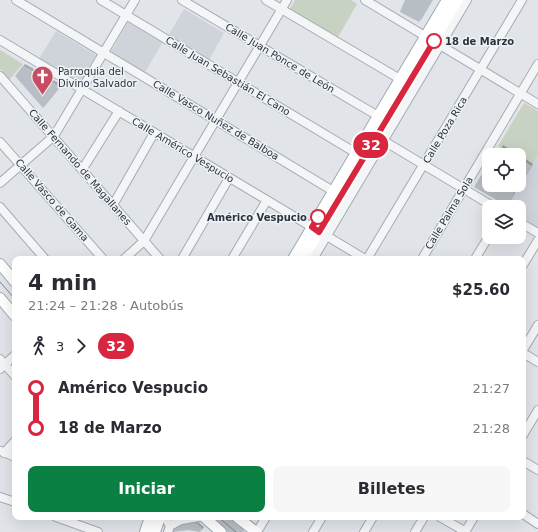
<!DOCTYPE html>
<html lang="es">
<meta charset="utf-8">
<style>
:root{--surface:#fff;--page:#f7f7f7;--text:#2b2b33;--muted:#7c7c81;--accent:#0b8043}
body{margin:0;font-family:"DejaVu Sans",sans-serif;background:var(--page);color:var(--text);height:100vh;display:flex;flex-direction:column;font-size:15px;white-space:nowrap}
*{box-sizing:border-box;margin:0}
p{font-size:13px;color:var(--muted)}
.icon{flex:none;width:22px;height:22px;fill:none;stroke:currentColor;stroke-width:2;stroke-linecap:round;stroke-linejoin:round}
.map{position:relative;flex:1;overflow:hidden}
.drawer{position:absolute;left:12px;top:256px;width:514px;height:264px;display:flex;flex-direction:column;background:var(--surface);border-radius:8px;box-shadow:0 4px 16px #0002}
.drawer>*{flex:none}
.badge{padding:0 8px;border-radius:13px;font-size:14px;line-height:26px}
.tools{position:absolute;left:482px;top:148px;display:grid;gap:8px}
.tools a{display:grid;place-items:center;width:44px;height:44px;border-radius:8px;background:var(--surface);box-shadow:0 4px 16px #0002;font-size:20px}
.map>.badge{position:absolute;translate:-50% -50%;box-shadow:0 0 0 2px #fff}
.legs{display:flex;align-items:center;gap:6px;height:44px;padding:0 16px;font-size:13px}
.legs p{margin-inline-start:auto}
.summary{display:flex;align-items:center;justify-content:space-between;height:68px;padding:0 16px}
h1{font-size:22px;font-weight:700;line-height:30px}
.cta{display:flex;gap:8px;margin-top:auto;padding:8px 16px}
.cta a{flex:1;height:46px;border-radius:8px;background:var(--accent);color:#fff;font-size:16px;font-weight:700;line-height:46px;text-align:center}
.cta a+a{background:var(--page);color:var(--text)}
ul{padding:0 16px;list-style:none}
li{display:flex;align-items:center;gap:14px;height:40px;font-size:15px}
li i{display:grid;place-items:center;width:6px;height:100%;margin:0 5px;background:currentColor}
li i::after{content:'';width:10px;height:10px;margin:-5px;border:3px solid;border-radius:50%;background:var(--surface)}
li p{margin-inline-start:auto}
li:first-child i{background:linear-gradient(#0000 50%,currentColor 0)}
li:last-child i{background:linear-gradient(currentColor 50%,#0000 0)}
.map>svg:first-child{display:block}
.built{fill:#cfd3da}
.green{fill:#c7d2c2}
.building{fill:#b8bec5;filter:url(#shadow)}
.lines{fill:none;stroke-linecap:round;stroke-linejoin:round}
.minor-casing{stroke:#a6abb3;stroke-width:10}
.major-casing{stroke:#a1a9b4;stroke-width:12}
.minor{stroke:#f3f5f7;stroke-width:8}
.major{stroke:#fff;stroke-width:10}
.tram{stroke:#7b8491;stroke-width:1}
.line-1-casing{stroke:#fff;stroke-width:9}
.line-1{stroke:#d7263d;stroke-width:6}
.stop-1-dot{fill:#fff;stroke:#d7263d;stroke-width:2}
.labels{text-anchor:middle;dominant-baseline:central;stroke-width:3;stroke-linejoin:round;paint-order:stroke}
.stop-label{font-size:10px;font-weight:bold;fill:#2a333f;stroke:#f0f3f6;text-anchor:start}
.street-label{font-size:10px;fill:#2a333f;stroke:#f0f3f6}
.poi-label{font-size:10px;fill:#2a333f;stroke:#f0f3f6;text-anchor:start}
</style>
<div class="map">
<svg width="538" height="532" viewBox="0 0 538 532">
<defs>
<filter id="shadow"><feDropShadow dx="2" dy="-2" stdDeviation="0" flood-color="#0004"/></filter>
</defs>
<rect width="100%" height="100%" fill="#e1e4e9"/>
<path class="built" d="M 184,9 L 224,33 L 209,60 L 168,36 Z
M 128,22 L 163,42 L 145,72 L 111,52 Z
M 56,31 L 96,55 L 80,83 L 39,59 Z
M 538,154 L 538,227 L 519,216 L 519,207 L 507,207 Z"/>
<path class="green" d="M 295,0 L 351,0 L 357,4 L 338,37 L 290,9 Z
M 0,50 L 23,64 L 9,80 L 0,69 Z
M 524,103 L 538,111 L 538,154 L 531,166 L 519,158 L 519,155 L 513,155 L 498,146 Z"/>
<path class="building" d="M 405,0 L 432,0 L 419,22 L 400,12 Z
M 23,66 L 60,87 L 43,108 L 15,76 Z
M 501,147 L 507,151 L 509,155 L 498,155 Z
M 519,158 L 531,166 L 518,188 L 512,191 L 513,195 L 507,206 L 474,187 L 485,169 L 489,171 L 489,185 L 519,185 Z
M 188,517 L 202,529 L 200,532 L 189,530 L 172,532 L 176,519 Z
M 211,517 L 227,517 L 245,532 L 228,532 Z"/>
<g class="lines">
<defs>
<path id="minor" d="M 16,0 L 333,191
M 101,0 L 356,153
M 182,0 L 378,116
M 266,0 L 400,79
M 365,0 L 538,104
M 0,40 L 365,259
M 0,76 L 160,259
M 384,141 L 494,207
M 0,142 L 103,259
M 82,170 L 119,111
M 0,183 L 54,136 L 135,0
M 113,205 L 154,133
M 0,207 L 45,259
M 519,222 L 538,233
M 124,259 L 144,241 L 287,0
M 182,259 L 229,178
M 232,259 L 267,200
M 313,259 L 467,0
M 367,259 L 522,0
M 422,259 L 538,64
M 475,259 L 489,236
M 523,265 L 538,240
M 523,350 L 538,325
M 523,353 L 538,362
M 0,359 L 15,376
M 0,369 L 15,355
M 523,435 L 538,410
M 1,451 L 15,457
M 4,453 L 15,441
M 523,461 L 538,470
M 0,497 L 15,502
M 523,514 L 538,524
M 56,517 L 98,532
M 165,517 L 170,526 L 168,532
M 440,517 L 466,532
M 170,526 L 181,520 L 199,517
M 257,532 L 266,517
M 313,532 L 322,517
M 364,532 L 373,517
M 415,532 L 424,517
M 465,532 L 474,517"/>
<path id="major" d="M 293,259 L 447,0
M 303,259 L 458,0
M 0,264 L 15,282
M 0,298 L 15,316
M 204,517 L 221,532
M 237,517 L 256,532
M 145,532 L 150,517
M 155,532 L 160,517"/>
</defs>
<use href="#minor" class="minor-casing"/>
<use href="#major" class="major-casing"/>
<use href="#minor" class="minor"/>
<use href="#major" class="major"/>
<path class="tram" d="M 0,282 L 15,299
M 218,517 L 236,532"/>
</g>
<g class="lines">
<defs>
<path id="line-1" d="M 318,217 L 312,227 L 319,232 L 434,41"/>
</defs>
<use href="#line-1" class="line-1-casing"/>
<use href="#line-1" class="line-1"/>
</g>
<defs>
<symbol id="church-pin" viewBox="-11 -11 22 30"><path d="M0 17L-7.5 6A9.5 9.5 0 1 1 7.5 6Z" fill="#c64d64" stroke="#f0f3f6"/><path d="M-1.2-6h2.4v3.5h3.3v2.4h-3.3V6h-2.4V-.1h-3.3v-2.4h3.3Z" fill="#fff"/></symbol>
</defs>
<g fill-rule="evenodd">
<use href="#church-pin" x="30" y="64" width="25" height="34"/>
</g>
<g class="stop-1-dot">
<circle cx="434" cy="41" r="7"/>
<circle cx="318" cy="217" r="7"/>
</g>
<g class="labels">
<g class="stop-label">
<text x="445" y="41">18 de Marzo</text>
<text x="307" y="217" text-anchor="end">Américo Vespucio</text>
</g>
<g class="street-label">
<text transform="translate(280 58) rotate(31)">Calle Juan Ponce de León</text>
<text transform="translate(228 76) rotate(31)">Calle Juan Sebastián El Cano</text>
<text transform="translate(216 120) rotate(31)">Calle Vasco Nuñez de Balboa</text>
<text transform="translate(445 130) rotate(-59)">Calle Poza Rica</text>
<text transform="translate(183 150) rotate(31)">Calle Américo Vespucio</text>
<text transform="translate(80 167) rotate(49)">Calle Fernando de Magallanes</text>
<text transform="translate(52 200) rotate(49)">Calle Vasco de Gama</text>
<text transform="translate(449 213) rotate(-59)">Calle Palma Sola</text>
</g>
<g class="poi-label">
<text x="58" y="71">Parroquia del<tspan x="58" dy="12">Divino Salvador</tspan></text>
</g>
</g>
</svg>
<div class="tools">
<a><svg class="icon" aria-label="locate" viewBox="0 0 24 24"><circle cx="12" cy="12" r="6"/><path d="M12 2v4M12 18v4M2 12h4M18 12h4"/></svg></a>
<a><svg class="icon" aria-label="layers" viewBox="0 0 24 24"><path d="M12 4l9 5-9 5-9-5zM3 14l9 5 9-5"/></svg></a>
</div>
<b class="badge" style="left:371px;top:145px;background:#d7263d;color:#fff">32</b>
<section class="drawer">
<div class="summary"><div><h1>4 min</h1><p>21:24 – 21:28 · Autobús</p></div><b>$25.60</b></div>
<div class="legs"><svg class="icon" aria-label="walk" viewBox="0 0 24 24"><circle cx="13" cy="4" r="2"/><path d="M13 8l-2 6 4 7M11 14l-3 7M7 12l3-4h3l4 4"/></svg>3<svg class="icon" aria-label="forward" viewBox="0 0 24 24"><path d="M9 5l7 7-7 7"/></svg><b class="badge" style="background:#d7263d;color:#fff">32</b></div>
<ul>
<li><i style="color:#d7263d"></i><b>Américo Vespucio</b><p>21:27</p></li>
<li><i style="color:#d7263d"></i><b>18 de Marzo</b><p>21:28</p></li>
</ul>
<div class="cta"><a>Iniciar</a><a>Billetes</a></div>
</section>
</div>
